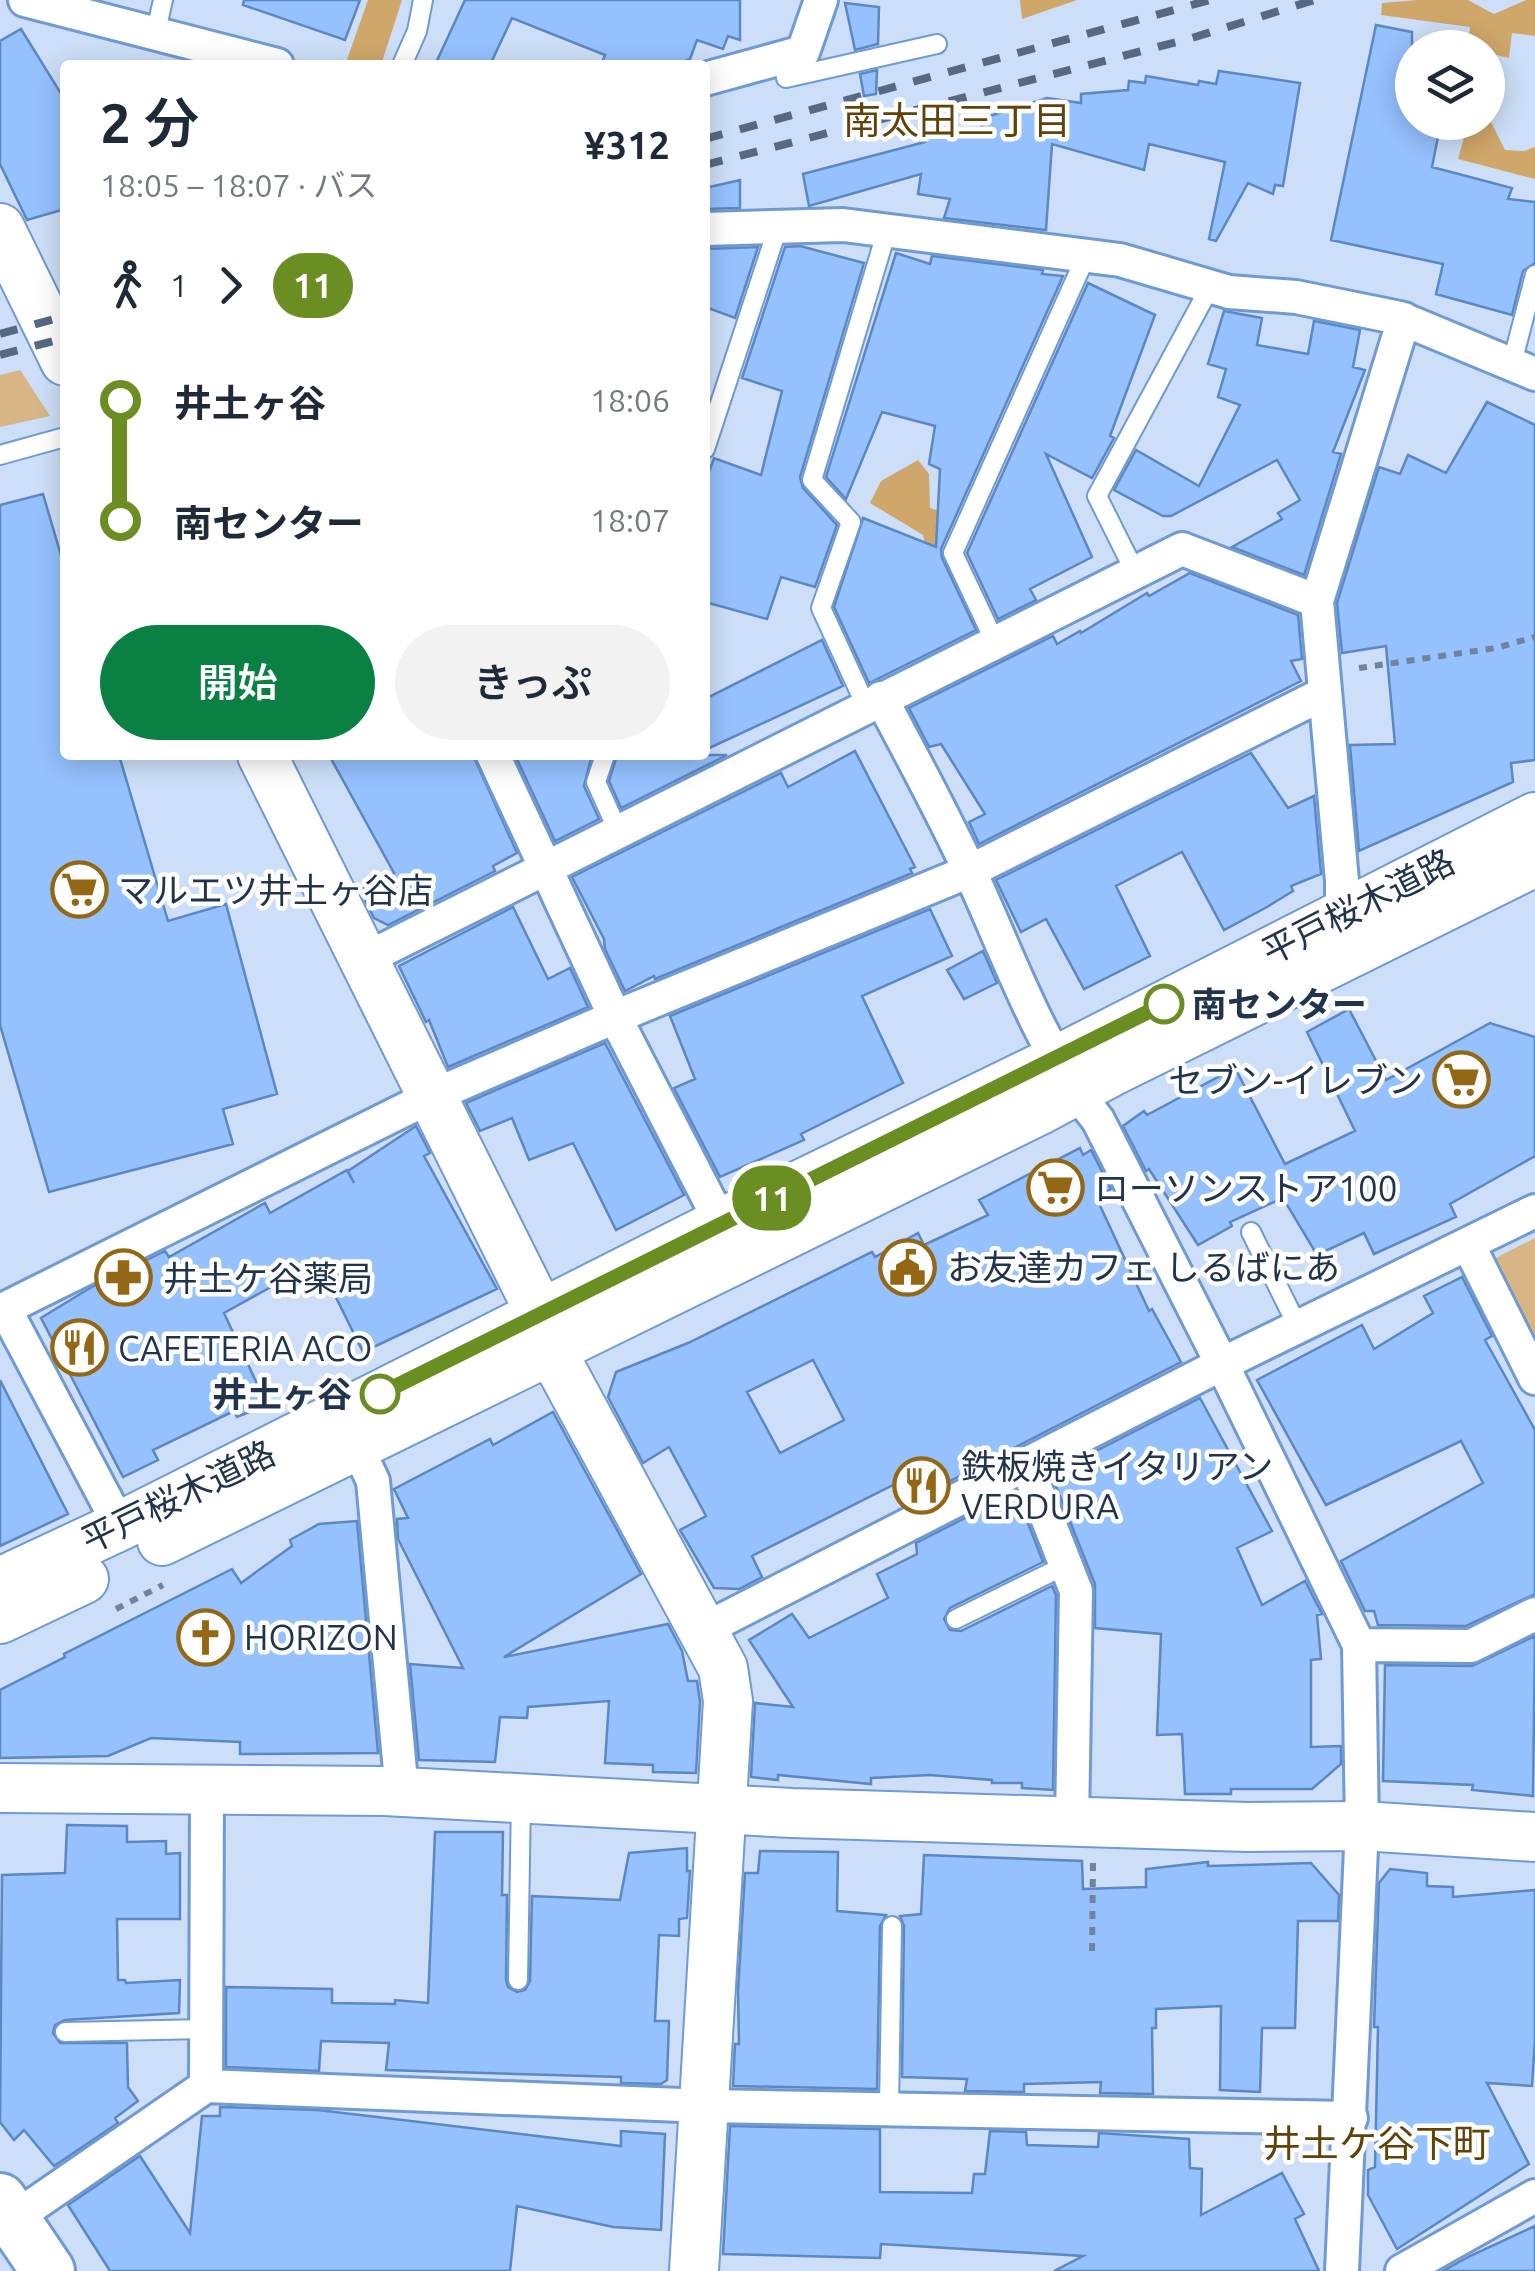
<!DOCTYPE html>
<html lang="ja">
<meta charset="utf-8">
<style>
:root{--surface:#fff;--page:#f2f2f3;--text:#1f2937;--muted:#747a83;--accent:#0b8043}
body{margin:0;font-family:Ubuntu,"Noto Sans JP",sans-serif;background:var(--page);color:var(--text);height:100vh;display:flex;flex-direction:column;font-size:38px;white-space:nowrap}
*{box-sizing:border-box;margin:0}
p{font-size:32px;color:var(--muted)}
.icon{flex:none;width:55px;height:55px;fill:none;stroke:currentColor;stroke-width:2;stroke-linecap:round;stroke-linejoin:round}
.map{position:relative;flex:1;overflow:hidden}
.details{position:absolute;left:60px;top:60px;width:650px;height:700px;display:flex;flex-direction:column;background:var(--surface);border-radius:10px;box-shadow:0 5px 25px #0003}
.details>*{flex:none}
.badge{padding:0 20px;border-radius:32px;font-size:35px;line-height:65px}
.controls{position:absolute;left:1395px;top:30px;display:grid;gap:20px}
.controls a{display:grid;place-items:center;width:110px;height:110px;border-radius:50%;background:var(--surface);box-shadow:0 5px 25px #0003;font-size:50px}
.map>.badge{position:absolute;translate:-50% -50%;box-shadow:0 0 0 5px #fff}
.legs{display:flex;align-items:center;gap:15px;height:110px;padding:0 40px;font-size:32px}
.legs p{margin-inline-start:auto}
.overview{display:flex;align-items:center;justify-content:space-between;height:170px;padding:0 40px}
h1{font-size:55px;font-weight:600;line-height:75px}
.action{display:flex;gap:20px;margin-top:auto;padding:20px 40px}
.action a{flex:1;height:115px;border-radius:60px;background:var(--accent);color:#fff;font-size:40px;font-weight:600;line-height:115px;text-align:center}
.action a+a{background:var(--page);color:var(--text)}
ul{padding:0 40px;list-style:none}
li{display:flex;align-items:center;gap:35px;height:120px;font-size:38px}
li i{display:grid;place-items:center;width:15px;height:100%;margin:0 12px;background:currentColor}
li i::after{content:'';width:25px;height:25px;margin:-12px;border:8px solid;border-radius:50%;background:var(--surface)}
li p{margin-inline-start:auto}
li:first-child i{background:linear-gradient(#0000 50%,currentColor 0)}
li:last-child i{background:linear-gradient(currentColor 50%,#0000 0)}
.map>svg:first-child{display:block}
.green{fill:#d7b584}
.forest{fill:#d0a76a}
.building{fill:#95c1fe;stroke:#5d87c0;stroke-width:2.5;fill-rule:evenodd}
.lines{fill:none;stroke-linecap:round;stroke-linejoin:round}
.lane-casing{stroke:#6f9ad4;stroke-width:22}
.street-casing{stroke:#6f9ad4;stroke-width:38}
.secondary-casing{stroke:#6f9ad4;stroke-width:52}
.primary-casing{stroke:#6f9ad4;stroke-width:58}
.path{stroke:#71839c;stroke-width:6;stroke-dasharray:8 8;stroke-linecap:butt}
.lane{stroke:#fff;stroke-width:18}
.street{stroke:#fff;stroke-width:32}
.secondary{stroke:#fff;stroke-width:48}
.primary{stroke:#fff;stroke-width:52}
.rail{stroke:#576982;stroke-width:8;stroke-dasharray:18 18;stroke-linecap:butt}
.line-1-casing{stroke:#fff;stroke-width:22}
.line-1{stroke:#6b8e23;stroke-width:15}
.stop-1-dot{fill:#fff;stroke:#6b8e23;stroke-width:5}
.labels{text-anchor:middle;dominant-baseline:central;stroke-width:9;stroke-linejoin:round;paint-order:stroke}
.poi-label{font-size:35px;fill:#22344d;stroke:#fefefe;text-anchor:start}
.street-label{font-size:35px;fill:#22344d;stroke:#fefefe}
.stop-label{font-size:35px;font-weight:bold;fill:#22344d;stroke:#fefefe;text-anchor:start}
.neighbourhood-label{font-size:38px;fill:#614209;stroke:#fefefe}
</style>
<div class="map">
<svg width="1535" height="2271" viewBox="0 0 1535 2271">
<rect width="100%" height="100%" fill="#cddff8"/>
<path class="green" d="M 20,370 L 50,416 L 0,427 L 0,375 Z
M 1535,1238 L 1535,1340 L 1494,1259 Z"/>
<path class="forest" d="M 368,0 L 402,0 L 381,65 L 345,65 Z
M 1020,0 L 1077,0 L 1022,19 Z
M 1418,0 L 1468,0 L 1494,14 L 1526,0 L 1535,0 L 1535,36 L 1512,33 L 1509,58 L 1488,53 L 1488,48 L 1468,47 L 1470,27 L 1381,15 L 1382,3 Z
M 1488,116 L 1505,150 L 1524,151 L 1535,147 L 1535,179 L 1458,159 L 1468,123 L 1488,122 Z
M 918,460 L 929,474 L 930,508 L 954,516 L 945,539 L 928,556 L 923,535 L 870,503 L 881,481 Z"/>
<path class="building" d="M 244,0 L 360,0 L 345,40 L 243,5 Z
M 465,0 L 740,0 L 740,40 L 728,36 L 723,49 L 697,40 L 690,59 L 676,65 L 601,65 L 605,55 L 512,18 L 490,65 L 435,65 Z
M 845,3 L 879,7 L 878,44 L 855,50 Z
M 1376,25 L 1412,32 L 1412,122 L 1441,122 L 1432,167 L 1512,188 L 1508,199 L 1535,202 L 1535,263 L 1523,271 L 1512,315 L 1436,294 L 1443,264 L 1331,240 Z
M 21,29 L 65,100 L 65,209 L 27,220 L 0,164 L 0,41 Z
M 877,70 L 876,94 L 864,96 L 860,74 Z
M 1219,71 L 1300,83 L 1283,186 L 1275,185 L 1273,194 L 1248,183 L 1216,241 L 1209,239 L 1225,162 L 1149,144 L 1144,170 L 1052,144 L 1046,230 L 944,218 L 950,199 L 918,194 L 921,174 L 809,206 L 803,174 L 925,142 L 926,135 L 940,138 L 982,127 L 980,119 L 1047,98 L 1081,103 L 1081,94 L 1128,90 L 1129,81 L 1145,83 L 1146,76 L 1198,85 L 1199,81 L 1216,84 Z
M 740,180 L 740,208 L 705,209 L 705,188 Z
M 800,246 L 864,263 L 800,477 L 803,488 L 837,525 L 815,587 L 781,577 L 767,619 L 705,602 L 705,483 L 714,458 L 761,475 L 782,391 L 742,378 L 785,247 Z
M 758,247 L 735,318 L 705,307 L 705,249 Z
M 896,253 L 930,264 L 932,256 L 1043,270 L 1042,274 L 1063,276 L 941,549 L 942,558 L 976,630 L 869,683 L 834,607 L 863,518 L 936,547 L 940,469 L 929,464 L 935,426 L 882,412 L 846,499 L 826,477 Z
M 1088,283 L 1155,315 L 1110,436 L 1114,438 L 1092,478 L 1046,454 L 1092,557 L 1030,589 L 1036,600 L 998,619 L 967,553 Z
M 1224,311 L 1262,318 L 1257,345 L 1308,354 L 1314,321 L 1360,330 L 1353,367 L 1365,370 L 1333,452 L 1341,454 L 1304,575 L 1232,547 L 1282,519 L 1278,513 L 1300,500 L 1277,460 L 1171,516 L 1163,516 L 1114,490 L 1136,450 L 1199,486 L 1240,405 L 1218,397 L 1226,369 L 1208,364 Z
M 1487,402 L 1535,425 L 1535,760 L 1511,763 L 1513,782 L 1359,851 L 1350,745 L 1395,744 L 1386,646 L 1342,653 L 1337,603 L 1379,467 L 1400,474 L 1408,455 L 1446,473 Z
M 43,494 L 65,569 L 65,755 L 119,755 L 168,921 L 226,904 L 277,1094 L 223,1109 L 233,1144 L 49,1192 L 0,1025 L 0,505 Z
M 1190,573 L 1298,615 L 1302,659 L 1291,661 L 1301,681 L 979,844 L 969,822 L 985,814 L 941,744 L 929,747 L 909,708 L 1053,636 L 1057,644 L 1080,631 L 1081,633 L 1147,593 L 1149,596 Z
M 822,640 L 843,686 L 705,750 L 705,699 Z
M 855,751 L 915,867 L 910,869 L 912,873 L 655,979 L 654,976 L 625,991 L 605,949 L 604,939 L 572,877 L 781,773 L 788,787 Z
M 1251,753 L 1288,808 L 1314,796 L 1321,874 L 1291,886 L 1293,891 L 1267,907 L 1224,930 L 1182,852 L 1116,886 L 1150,956 L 1084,989 L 1046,919 L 1021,932 L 996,880 Z
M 329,755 L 473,755 L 517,853 L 493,866 L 495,871 L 388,925 L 374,918 L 360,890 L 394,873 Z
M 515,755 L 592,755 L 584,786 L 599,819 L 555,841 Z
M 617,755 L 727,755 L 621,808 L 609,781 Z
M 513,907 L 548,979 L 570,968 L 588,1007 L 448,1067 L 429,1020 L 426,1022 L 399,966 Z
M 930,909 L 952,956 L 862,996 L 903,1083 L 801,1134 L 804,1140 L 720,1177 L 674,1088 L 695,1079 L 670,1016 Z
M 983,951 L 997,983 L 964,999 L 947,970 Z
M 1349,1009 L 1386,1080 L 1490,1023 L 1535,1037 L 1535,1156 L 1450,1204 L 1456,1217 L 1374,1254 L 1364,1233 L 1317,1255 L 1283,1198 L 1230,1222 L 1232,1226 L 1198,1245 L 1149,1169 L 1146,1171 L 1123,1126 L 1144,1111 L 1147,1115 L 1235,1068 L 1285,1164 L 1355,1131 L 1307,1032 Z
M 605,1043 L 684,1195 L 616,1230 L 573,1143 L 529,1160 L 512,1118 L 480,1131 L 466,1103 Z
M 416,1126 L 430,1153 L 424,1156 L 497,1289 L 363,1352 L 318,1261 L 224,1313 L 267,1405 L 237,1417 L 234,1411 L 153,1450 L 158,1460 L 123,1477 L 41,1318 L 90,1288 L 165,1251 L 169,1257 L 265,1203 L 270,1213 L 347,1170 L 354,1183 L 348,1171 Z
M 1080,1148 L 1083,1155 L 1091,1150 L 1111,1189 L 1096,1197 L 1149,1311 L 1152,1309 L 1181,1362 L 913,1500 L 911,1476 L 752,1556 L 762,1577 L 739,1589 L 714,1588 L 680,1530 L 706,1516 L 669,1447 L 643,1463 L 608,1397 L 616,1372 L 688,1343 L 872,1252 L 875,1257 L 918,1233 L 924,1245 L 988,1215 L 979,1200 ZM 813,1360 L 844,1420 L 780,1453 L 747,1392 Z
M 1462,1277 L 1492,1336 L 1485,1340 L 1535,1430 L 1535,1594 L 1466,1626 L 1378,1625 L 1374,1611 L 1365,1611 L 1341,1561 L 1483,1483 L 1461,1441 L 1326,1505 L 1257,1380 L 1362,1325 L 1374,1349 L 1433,1313 L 1424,1296 Z
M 0,1380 L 68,1514 L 0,1546 Z
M 1200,1398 L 1272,1531 L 1237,1548 L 1262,1605 L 1305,1581 L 1322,1614 L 1317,1615 L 1321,1659 L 1311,1660 L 1311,1747 L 1341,1746 L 1341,1764 L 1312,1789 L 1231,1789 L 1231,1794 L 1185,1794 L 1182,1734 L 1157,1735 L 1161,1634 L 1095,1628 L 1095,1584 L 1051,1474 Z
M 553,1412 L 641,1574 L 504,1657 L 668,1624 L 682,1651 L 688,1681 L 697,1681 L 700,1702 L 696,1773 L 653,1772 L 653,1765 L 605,1763 L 609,1701 L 528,1707 L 527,1718 L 500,1717 L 495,1762 L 419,1760 L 410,1664 L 463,1668 L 398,1539 L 397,1519 L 408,1518 L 394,1489 L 490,1439 L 493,1445 Z
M 1016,1492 L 1043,1562 L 950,1608 L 944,1619 L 950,1630 L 961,1631 L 1052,1586 L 1056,1595 L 1053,1790 L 1022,1788 L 1022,1783 L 992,1783 L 992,1780 L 930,1775 L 871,1778 L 871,1784 L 778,1775 L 778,1780 L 751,1777 L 755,1703 L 793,1707 L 749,1640 L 792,1614 L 809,1638 L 888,1598 L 877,1574 L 917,1554 L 916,1543 Z
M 357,1521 L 378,1753 L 240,1754 L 240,1742 L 151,1738 L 108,1756 L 0,1758 L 0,1690 L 65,1657 L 64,1654 L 232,1569 L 241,1583 L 292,1546 L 290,1540 L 319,1524 Z
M 1535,1636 L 1533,1796 L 1472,1790 L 1473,1785 L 1383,1781 L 1385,1665 L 1472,1666 Z
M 67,1825 L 127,1826 L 127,1842 L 166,1841 L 166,1854 L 180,1853 L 180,1919 L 117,1919 L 118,1980 L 125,1980 L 126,1983 L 180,1980 L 179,2013 L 65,2020 L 55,2025 L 53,2033 L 60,2043 L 127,2043 L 128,2087 L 138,2101 L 115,2118 L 118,2123 L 54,2166 L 24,2130 L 14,2140 L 0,2122 L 2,1875 L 65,1873 Z
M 435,1832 L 503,1832 L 502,1895 L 507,1895 L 506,1980 L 508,1987 L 517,1992 L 525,1990 L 530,1981 L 532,1896 L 620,1900 L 629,1853 L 687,1848 L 687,1871 L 690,1871 L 687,1918 L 679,1919 L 679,1936 L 659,1935 L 655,2021 L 669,2021 L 667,2080 L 661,2084 L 621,2083 L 621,2077 L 386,2070 L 389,2043 L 321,2041 L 319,2071 L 226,2067 L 226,1987 L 332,1989 L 332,2003 L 395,2004 L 395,2000 L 428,2003 Z
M 760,1851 L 838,1852 L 837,1911 L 886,1915 L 880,1926 L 877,2089 L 733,2086 L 735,2044 L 739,2044 L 738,1991 L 745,1873 L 758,1873 Z
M 924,1855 L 1082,1861 L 1083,1889 L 1146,1887 L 1146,1869 L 1208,1862 L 1208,1866 L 1311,1863 L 1339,1895 L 1338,1921 L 1298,1921 L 1295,2028 L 1262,2028 L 1260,2092 L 1220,2090 L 1221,2006 L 1156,2009 L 1156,2028 L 1152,2028 L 1153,2094 L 1100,2093 L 1101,2082 L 1024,2084 L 1024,2092 L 965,2091 L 967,2079 L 902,2077 L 904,1926 L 900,1916 L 921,1914 Z
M 1390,1869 L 1427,1873 L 1427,1886 L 1453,1887 L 1453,1897 L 1535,1890 L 1535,2039 L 1532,2086 L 1487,2083 L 1529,2164 L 1397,2249 L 1368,2195 L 1368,2170 L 1375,2167 L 1378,2027 L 1374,2027 L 1379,1883 Z
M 220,2107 L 318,2110 L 621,2146 L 621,2131 L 665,2134 L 661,2230 L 613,2227 L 517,2206 L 510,2271 L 110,2271 L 68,2205 L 140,2156 L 190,2233 L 202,2116 L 220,2116 Z
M 730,2126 L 880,2129 L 880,2192 L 972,2193 L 974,2174 L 985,2174 L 990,2131 L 1026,2132 L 1027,2145 L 1098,2147 L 1099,2133 L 1189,2139 L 1190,2168 L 1202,2169 L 1201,2215 L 1282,2173 L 1304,2214 L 1295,2219 L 1319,2271 L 1054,2271 L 1083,2256 L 881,2244 L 880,2258 L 723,2254 Z
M 1535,2226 L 1535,2271 L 1443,2271 L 1470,2256 Z"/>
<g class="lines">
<defs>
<path id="lane" d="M 156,31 L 163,0
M 783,58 L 786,78 L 937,44
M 402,65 L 417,31 L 423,0
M 1512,363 L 1535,275
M 705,449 L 778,227
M 0,455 L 65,437
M 1135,572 L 1097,496 L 1210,287
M 995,642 L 953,553 L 1086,256
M 866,706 L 821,608 L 851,522 L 812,480 L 887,230
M 605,755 L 596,782 L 618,831
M 1251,1232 L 1298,1327
M 956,1619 L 1066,1565
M 518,1980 L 521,1798
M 65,2032 L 206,2029
M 889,2109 L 892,1926"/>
<path id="street" d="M 25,0 L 277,65
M 705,79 L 803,52 L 821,0
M 705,229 L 843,225 L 1120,260 L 1229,292 L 1296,297 L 1400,318 L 1535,374
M 881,698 C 912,757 944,815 972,876 C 1010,959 1040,1048 1098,1120 L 1222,1364 L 1359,1645 L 1362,1826 L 1342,2271
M 493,755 L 615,1017 L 721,1223
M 1342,913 L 1342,881 L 1317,601 L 1404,319
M 365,959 L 1182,549 L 1317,601
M 1468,1244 L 1535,1378
M 5,1309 L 120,1526
M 0,1311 L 430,1097 L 615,1017 L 970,871 L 1325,693
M 357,1447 L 373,1481 L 402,1792
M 1026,1464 L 1076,1591 L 1072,1822
M 703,1630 L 1222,1364 L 1535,1211
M 1359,1645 L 1471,1646 L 1535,1614
M 206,2086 L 207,1788
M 13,2219 L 206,2086 L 706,2106 L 1351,2118
M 1402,2271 L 1535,2196"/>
<path id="secondary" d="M 0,228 L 65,361
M 262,755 L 541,1315 L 551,1350 L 723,1668 L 728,1701 L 694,2271
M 162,1541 L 1038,1111 L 1111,1072 L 1535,862
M 0,1582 L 120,1526 L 721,1223 L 1057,1060 L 1535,817
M 0,1619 L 84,1579
M 0,1788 L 385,1791 L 792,1813 L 1248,1827 L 1362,1826 L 1535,1837"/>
<path id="primary" d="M 0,2200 L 48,2271"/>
</defs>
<use href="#lane" class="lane-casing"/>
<use href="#street" class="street-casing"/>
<use href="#secondary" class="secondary-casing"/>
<use href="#primary" class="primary-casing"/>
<path class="path" d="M 1359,668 L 1496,648 L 1535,637
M 116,1609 L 163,1585
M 1092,1951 L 1093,1862"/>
<use href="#lane" class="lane"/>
<use href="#street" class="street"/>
<use href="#secondary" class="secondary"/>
<use href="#primary" class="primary"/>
<path class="rail" d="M 705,139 L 1210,0
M 705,165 L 1192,38 L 1314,0
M 0,334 L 65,316
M 0,355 L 65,338"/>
</g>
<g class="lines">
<defs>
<path id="line-1" d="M 380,1394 C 641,1263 904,1136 1164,1004"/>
</defs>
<use href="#line-1" class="line-1-casing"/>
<use href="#line-1" class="line-1"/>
</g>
<defs>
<symbol id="supermarket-ring" viewBox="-11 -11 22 22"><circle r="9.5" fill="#fefefe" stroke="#946714" stroke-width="1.5"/><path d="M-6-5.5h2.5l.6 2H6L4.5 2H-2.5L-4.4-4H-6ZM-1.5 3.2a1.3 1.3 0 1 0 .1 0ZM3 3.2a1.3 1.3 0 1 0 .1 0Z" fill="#946714"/></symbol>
<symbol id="civic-ring" viewBox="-11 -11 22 22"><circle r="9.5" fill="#fefefe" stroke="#946714" stroke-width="1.5"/><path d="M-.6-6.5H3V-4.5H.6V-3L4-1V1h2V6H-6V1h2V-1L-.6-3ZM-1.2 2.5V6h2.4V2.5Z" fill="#946714"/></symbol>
<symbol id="pharmacy-ring" viewBox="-11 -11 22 22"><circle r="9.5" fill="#fefefe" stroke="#946714" stroke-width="1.5"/><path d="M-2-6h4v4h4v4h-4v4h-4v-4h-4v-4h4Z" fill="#946714"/></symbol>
<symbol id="restaurant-ring" viewBox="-11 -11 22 22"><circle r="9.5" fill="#fefefe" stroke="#946714" stroke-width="1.5"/><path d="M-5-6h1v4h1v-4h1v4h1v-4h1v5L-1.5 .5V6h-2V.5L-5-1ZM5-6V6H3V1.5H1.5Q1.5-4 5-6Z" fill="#946714"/></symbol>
<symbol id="church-ring" viewBox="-11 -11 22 22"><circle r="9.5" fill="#fefefe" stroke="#946714" stroke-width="1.5"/><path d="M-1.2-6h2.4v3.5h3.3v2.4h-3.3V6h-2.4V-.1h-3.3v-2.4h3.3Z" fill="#946714"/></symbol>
</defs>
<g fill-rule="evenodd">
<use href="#supermarket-ring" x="48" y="858" width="63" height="63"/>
<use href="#supermarket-ring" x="1430" y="1048" width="63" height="63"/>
<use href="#supermarket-ring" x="1024" y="1156" width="63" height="63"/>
<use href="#civic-ring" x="876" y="1236" width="63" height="63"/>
<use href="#pharmacy-ring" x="92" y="1246" width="63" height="63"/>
<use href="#restaurant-ring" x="48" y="1316" width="63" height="63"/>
<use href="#restaurant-ring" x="890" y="1454" width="63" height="63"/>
<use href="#church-ring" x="174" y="1606" width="63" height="63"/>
</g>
<g class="stop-1-dot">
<circle cx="1164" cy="1004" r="18"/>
<circle cx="380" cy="1394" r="18"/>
</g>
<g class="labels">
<g class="poi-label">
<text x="118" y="890">マルエツ井土ヶ谷店</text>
<text x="1423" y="1080" text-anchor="end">セブン-イレブン</text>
<text x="1094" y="1188">ローソンストア100</text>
<text x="947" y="1267">お友達カフェ しるばにあ</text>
<text x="163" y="1278">井土ケ谷薬局</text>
<text x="118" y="1348">CAFETERIA ACO</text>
<text x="961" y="1466">鉄板焼きイタリアン<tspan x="961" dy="40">VERDURA</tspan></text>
<text x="244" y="1637">HORIZON</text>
</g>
<g class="street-label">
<text transform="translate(1358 906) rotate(-27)">平戸桜木道路</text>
<text transform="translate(178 1496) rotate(-26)">平戸桜木道路</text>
</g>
<g class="stop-label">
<text x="1192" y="1004">南センター</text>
<text x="352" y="1394" text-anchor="end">井土ヶ谷</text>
</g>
<g class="neighbourhood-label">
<text x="957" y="120">南太田三丁目</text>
<text x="1377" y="2143">井土ケ谷下町</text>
</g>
</g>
</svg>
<div class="controls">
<a><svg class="icon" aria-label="layers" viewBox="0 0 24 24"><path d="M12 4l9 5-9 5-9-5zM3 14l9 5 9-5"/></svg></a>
</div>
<b class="badge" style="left:772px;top:1198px;background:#6b8e23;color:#fff">11</b>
<section class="details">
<div class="overview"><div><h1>2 分</h1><p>18:05 – 18:07 · バス</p></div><b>¥312</b></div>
<div class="legs"><svg class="icon" aria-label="walk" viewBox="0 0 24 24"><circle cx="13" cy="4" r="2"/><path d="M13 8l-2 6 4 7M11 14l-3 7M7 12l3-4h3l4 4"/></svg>1<svg class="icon" aria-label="forward" viewBox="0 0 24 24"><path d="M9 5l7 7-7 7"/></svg><b class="badge" style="background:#6b8e23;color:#fff">11</b></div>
<ul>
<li><i style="color:#6b8e23"></i><b>井土ヶ谷</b><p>18:06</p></li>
<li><i style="color:#6b8e23"></i><b>南センター</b><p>18:07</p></li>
</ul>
<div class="action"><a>開始</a><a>きっぷ</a></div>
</section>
</div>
